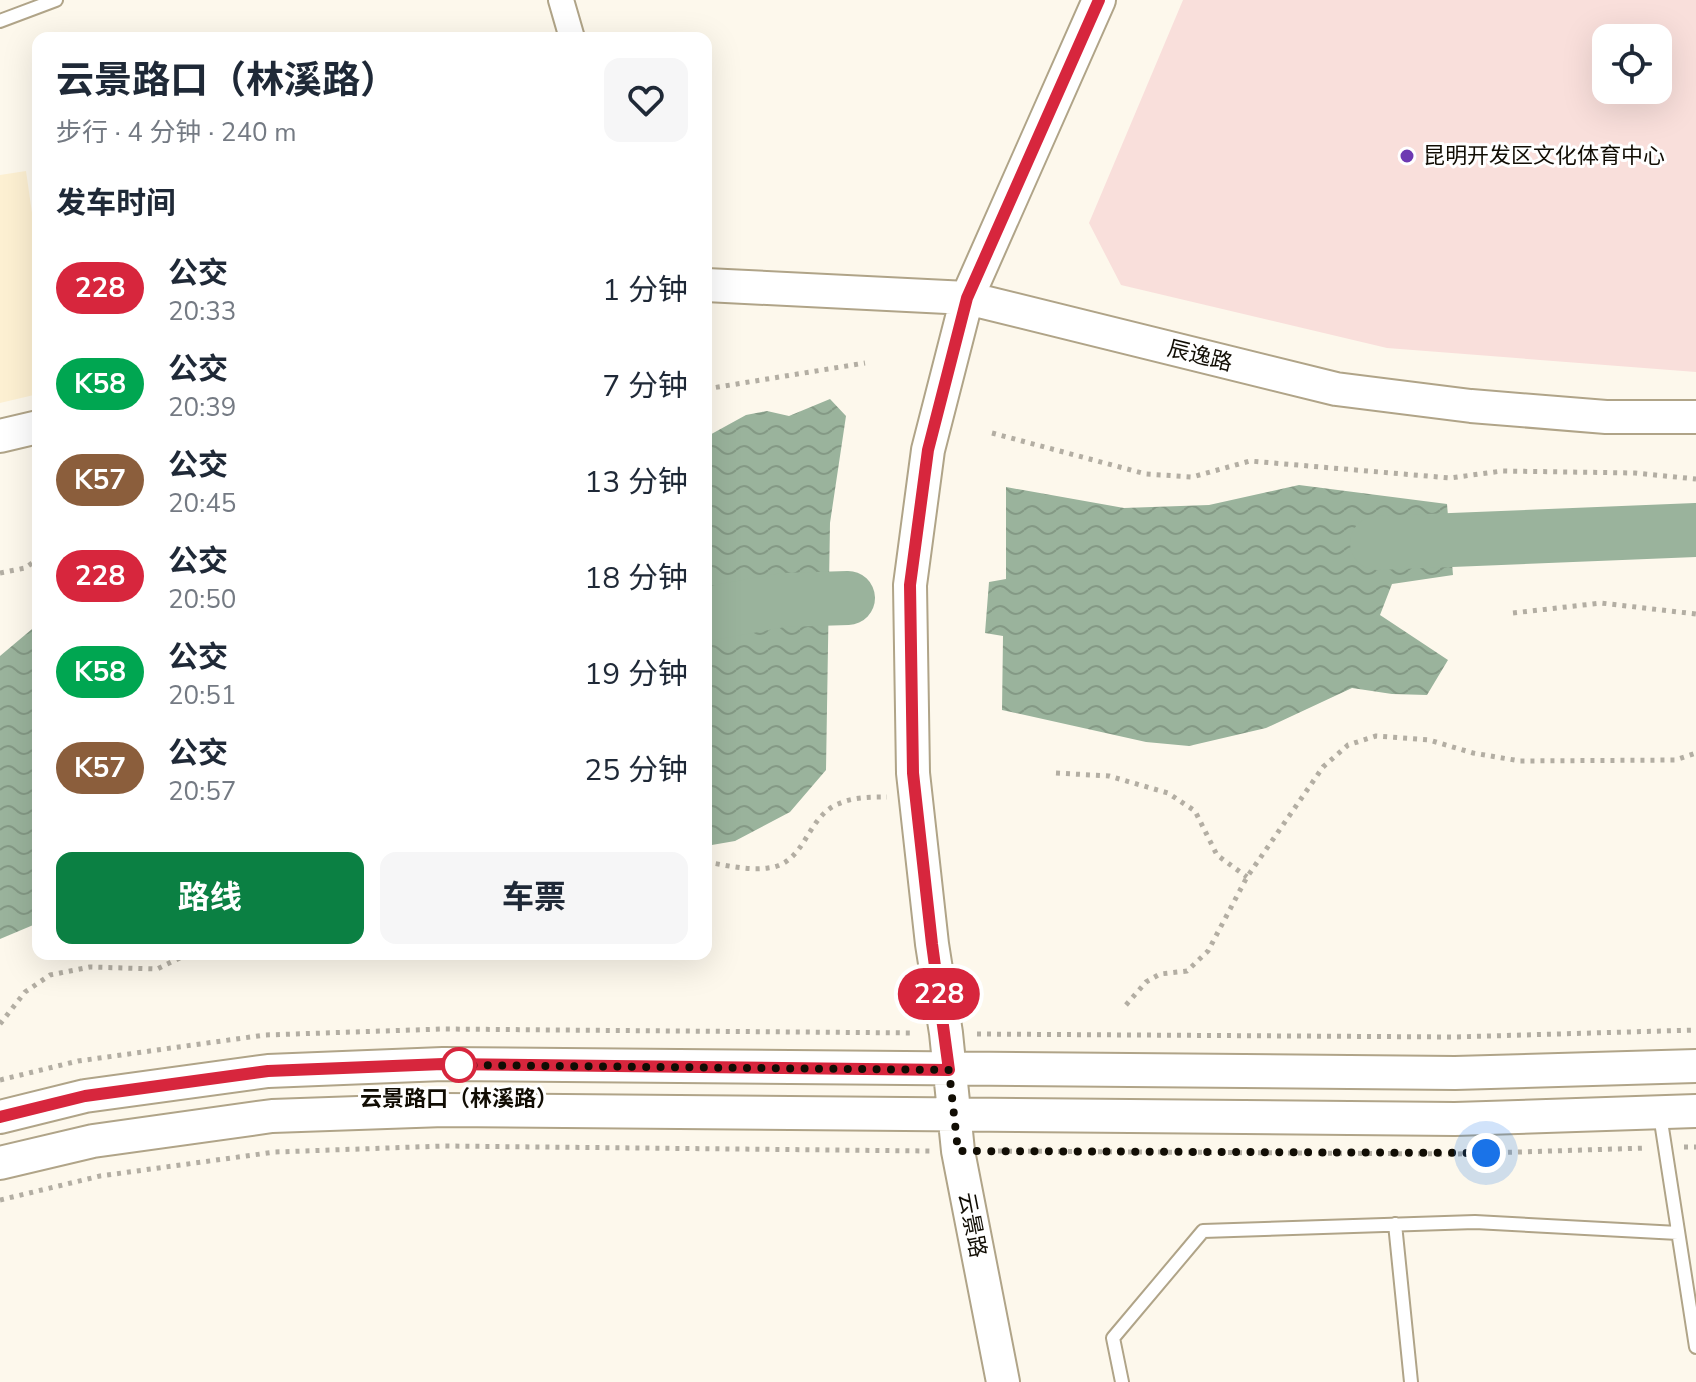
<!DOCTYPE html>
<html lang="zh">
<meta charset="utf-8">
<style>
:root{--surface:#fff;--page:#f6f6f7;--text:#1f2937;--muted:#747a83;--accent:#0b8043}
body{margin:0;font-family:"Nunito Sans","Noto Sans SC",sans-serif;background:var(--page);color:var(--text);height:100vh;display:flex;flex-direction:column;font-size:30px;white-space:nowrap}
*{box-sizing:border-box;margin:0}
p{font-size:26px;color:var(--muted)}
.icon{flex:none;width:44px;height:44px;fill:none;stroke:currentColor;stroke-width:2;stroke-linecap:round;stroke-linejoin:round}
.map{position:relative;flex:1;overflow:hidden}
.drawer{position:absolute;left:32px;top:32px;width:680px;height:928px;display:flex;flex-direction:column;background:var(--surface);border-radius:16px;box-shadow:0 8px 32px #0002}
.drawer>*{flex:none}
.badge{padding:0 16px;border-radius:26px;font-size:28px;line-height:52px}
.fabs{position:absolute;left:1592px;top:24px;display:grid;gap:16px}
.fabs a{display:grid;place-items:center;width:80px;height:80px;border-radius:16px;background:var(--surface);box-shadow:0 8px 32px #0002;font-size:40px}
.you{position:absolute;width:40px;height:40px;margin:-20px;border:6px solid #fff;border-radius:50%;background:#1a73e8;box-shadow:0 0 0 12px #1a73e833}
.map>.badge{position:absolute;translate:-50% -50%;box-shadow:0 0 0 4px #fff}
h2{padding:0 24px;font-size:30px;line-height:72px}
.round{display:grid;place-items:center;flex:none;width:84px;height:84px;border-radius:16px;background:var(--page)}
.overview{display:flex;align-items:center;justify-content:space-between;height:136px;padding:0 24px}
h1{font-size:38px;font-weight:700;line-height:60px}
.button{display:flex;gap:16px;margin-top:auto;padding:16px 24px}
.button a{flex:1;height:92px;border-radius:16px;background:var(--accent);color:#fff;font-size:32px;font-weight:700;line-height:92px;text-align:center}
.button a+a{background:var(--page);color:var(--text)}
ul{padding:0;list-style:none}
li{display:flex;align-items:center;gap:24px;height:96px;padding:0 24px}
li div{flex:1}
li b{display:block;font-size:30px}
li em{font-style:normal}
li .badge{min-width:88px;font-weight:700;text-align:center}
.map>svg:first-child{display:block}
.built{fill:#fdf0d2}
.green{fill:#f9dfdb;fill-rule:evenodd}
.water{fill:url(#water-waves)}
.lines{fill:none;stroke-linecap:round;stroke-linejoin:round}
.river{stroke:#9ab39c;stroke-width:54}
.lane-casing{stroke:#b0a488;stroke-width:16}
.street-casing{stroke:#b0a488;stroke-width:28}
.secondary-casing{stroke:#b0a488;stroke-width:36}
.path{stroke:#b3aea3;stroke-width:5;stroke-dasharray:4 6;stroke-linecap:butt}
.lane{stroke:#fff;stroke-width:12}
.street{stroke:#fff;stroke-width:24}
.secondary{stroke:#fff;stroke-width:32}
.line-casing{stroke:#fff;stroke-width:18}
.line{stroke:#d7263d;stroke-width:12}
.walk{stroke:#110d04;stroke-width:8;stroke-dasharray:0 14.4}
.poi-dot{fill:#6d3ab2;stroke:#fff;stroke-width:3}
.stop-dot{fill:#fff;stroke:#d7263d;stroke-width:4}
.labels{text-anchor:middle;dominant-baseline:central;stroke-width:6;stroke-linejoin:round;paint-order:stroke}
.poi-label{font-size:22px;fill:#110d04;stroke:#fff;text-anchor:start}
.street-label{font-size:22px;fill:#110d04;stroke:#fff}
.stop-label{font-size:22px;font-weight:bold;fill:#110d04;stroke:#fff}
</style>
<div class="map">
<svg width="1696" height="1382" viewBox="0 0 1696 1382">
<defs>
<pattern id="water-waves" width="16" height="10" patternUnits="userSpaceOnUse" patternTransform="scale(2)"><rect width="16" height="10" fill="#9ab39c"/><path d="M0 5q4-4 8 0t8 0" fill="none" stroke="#849985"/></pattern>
</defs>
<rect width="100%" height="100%" fill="#fdf8ec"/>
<path class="built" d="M 26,171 L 38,255 L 38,394 L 0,403 L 0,175 Z"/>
<path class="green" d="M 1183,0 L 1696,0 L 1696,372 L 1387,348 L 1121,285 L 1089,223 ZM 1606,38 L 1658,38 L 1658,90 L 1606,90 Z"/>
<path class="water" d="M 830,399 L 846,416 L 830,523 L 826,770 L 790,812 L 735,841 L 706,846 L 706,437 L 746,415 L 767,411 L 789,416 Z
M 1299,485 L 1447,504 L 1453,575 L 1392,584 L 1380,615 L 1448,660 L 1427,695 L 1392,694 L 1352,688 L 1266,728 L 1189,746 L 1146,742 L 1002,710 L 1003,636 L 985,633 L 989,582 L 1006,579 L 1006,487 L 1124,508 L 1209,505 Z
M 38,624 L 38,923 L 0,939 L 0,656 Z"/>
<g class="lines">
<path class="river" d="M 1377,543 L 1696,530
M 706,614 L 783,600 L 848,598"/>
<defs>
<path id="lane" d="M 0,21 L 56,0
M 1660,1115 L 1696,1347
M 1395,1224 L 1411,1382
M 1122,1382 L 1113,1338 L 1203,1231 L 1475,1222 L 1678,1233"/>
<path id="street" d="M 561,0 L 572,38"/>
<path id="secondary" d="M 706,285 L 967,298 L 1336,389 L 1471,406 L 1606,417 L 1696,417
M 0,436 L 38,427
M 0,1117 L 85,1096 L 268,1071 L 443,1064 L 1455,1073 L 1696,1066
M 0,1163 L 93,1141 L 272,1116 L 444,1110 L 1455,1119 L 1696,1111
M 1003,1382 L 958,1151 L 946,1033 L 932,944 L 913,773 L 910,585 L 928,450 L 967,298 L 1099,0"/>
</defs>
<use href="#lane" class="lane-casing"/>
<use href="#street" class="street-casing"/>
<use href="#secondary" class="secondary-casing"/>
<path class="path" d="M 706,389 L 865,363
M 992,433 L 1146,474 L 1192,477 L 1250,461 L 1450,478 L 1502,471 L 1635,473 L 1696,479
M 0,573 L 25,568 L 38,559
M 1513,613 L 1601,603 L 1696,614
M 1056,773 L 1109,776 L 1168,793 L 1195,811 L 1217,855 L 1247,877
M 706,862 C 725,865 749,871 768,868 C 806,864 806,817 838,804 C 853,797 871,797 887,797
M 1126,1005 L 1146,982 L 1160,974 L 1187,971 L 1208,951 L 1247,877 L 1323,767 L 1348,745 L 1376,736 L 1429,740 L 1473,753 L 1520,761 L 1675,760 L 1696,753
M 0,1024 L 25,992 L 50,975 L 90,967 L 157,969 L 188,954
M 977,1034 L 1454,1037 L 1696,1030
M 0,1080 L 78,1061 L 265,1035 L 442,1029 L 915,1033
M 1684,1147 L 1696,1147
M 988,1151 L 1456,1154 L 1646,1148
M 0,1200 L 100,1176 L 275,1152 L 444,1146 L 930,1151"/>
<use href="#lane" class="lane"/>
<use href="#street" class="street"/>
<use href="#secondary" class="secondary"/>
</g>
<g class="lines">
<defs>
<path id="line" d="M 0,1117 L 85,1096 L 268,1071 L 443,1064 L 949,1070 L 932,944 L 913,773 L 910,585 L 928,450 L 967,298 L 1099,0"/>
</defs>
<use href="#line" class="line-casing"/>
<use href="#line" class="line"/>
<path class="walk" d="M 459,1065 L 949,1070 L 958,1151 L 1486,1153"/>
</g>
<circle class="poi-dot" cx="1407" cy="156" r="8"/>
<circle class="stop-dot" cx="459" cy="1065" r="16"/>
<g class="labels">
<g class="poi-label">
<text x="1423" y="156">昆明开发区文化体育中心</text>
</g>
<g class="street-label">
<text transform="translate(1200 356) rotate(14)">辰逸路</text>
<text transform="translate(972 1225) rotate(79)">云景路</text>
</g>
<g class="stop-label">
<text x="459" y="1099">云景路口（林溪路）</text>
</g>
</g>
</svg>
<div class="fabs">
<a><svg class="icon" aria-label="locate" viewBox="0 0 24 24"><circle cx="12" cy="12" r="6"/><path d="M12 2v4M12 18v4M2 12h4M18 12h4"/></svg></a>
</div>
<div class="you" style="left:1486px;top:1153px"></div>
<b class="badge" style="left:939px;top:994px;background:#d7263d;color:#fff">228</b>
<section class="drawer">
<div class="overview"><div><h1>云景路口（林溪路）</h1><p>步行 · 4 分钟 · 240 m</p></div><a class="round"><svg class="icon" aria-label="heart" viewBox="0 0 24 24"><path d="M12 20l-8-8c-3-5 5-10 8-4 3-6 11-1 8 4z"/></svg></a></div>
<h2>发车时间</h2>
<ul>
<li><span class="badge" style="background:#d7263d;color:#fff">228</span><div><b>公交</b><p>20:33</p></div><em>1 分钟</em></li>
<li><span class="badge" style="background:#00a651;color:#fff">K58</span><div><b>公交</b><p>20:39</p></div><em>7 分钟</em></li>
<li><span class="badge" style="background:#8b5e3c;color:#fff">K57</span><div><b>公交</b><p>20:45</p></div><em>13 分钟</em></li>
<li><span class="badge" style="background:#d7263d;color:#fff">228</span><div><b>公交</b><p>20:50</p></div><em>18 分钟</em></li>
<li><span class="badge" style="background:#00a651;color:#fff">K58</span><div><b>公交</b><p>20:51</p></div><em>19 分钟</em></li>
<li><span class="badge" style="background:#8b5e3c;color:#fff">K57</span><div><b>公交</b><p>20:57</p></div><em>25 分钟</em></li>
</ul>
<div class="button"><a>路线</a><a>车票</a></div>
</section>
</div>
